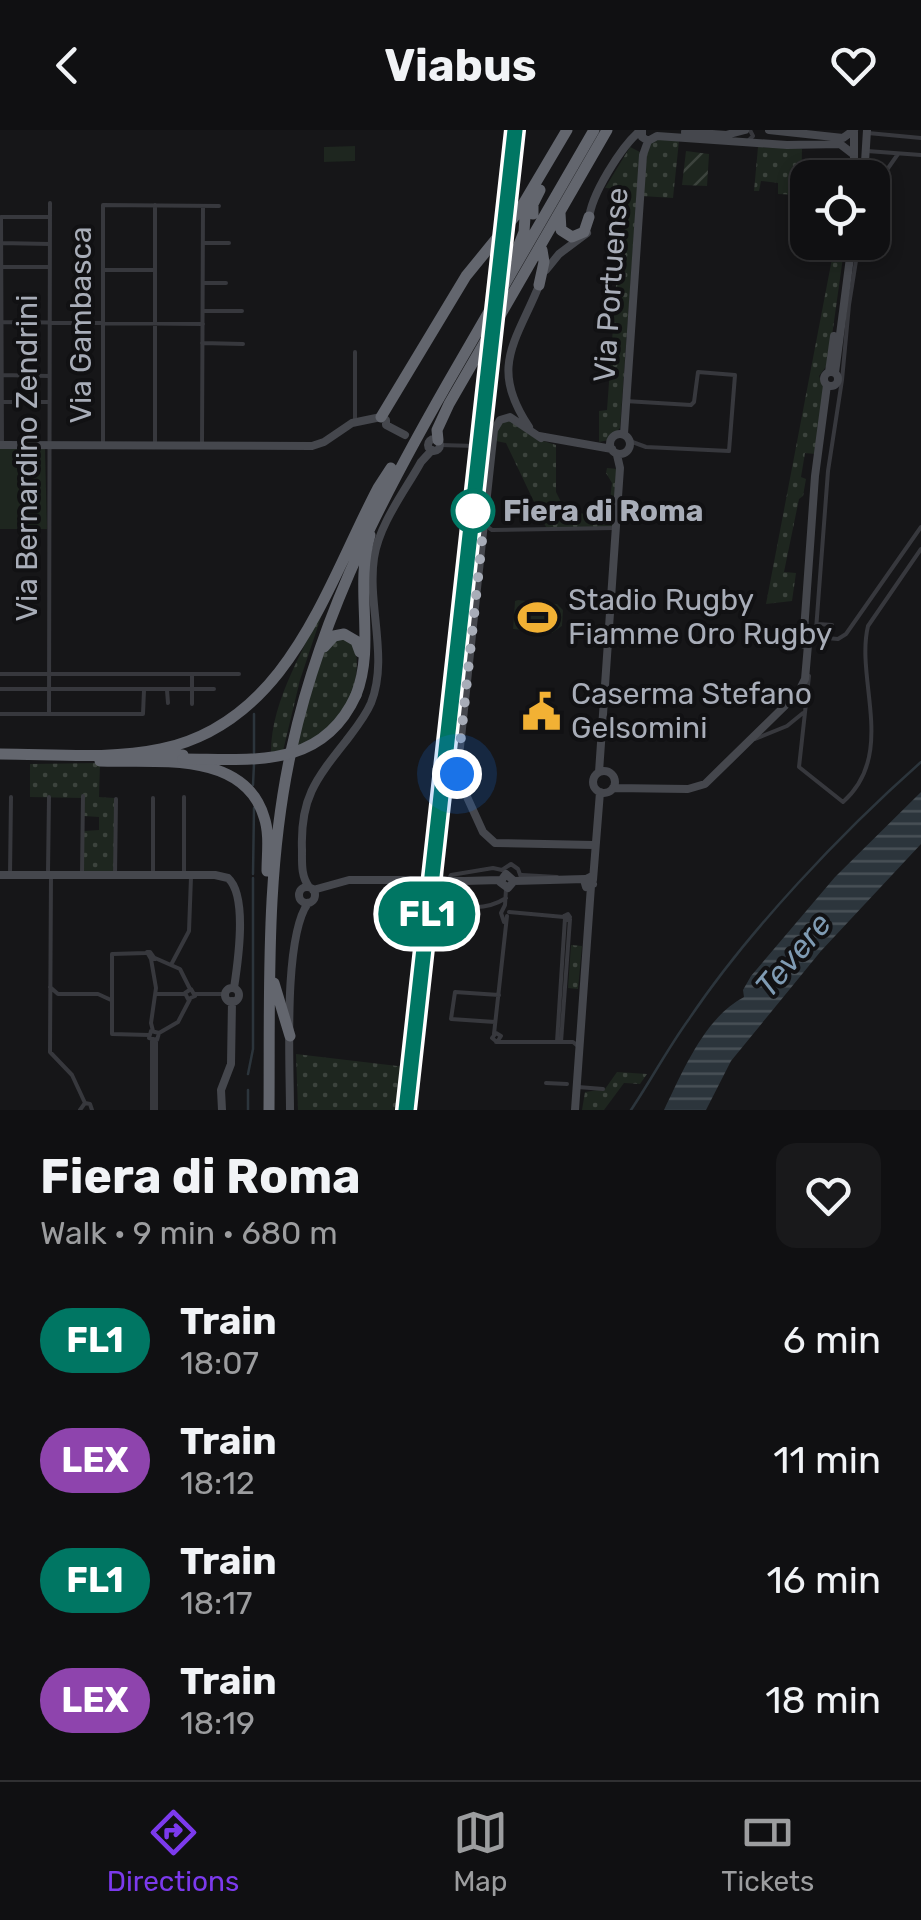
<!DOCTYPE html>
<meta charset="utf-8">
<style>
:root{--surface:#101012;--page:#19191b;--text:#f1f3f6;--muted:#9c9d9f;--line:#303032;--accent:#7c3aed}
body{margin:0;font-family:Rubik,sans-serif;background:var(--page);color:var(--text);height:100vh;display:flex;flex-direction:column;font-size:38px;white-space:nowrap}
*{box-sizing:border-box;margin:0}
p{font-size:32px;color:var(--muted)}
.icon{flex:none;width:55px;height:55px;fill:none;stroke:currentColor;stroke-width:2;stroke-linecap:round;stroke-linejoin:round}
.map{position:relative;height:980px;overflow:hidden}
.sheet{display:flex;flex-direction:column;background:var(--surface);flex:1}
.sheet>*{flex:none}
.badge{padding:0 20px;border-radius:32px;font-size:35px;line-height:65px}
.tools{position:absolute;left:790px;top:30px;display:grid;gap:20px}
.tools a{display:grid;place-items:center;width:100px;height:100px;border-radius:20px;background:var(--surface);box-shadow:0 5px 15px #0003,0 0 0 2px var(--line);font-size:50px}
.you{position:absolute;width:50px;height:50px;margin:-25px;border:8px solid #fff;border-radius:50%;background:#1a73e8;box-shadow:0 0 0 15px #1a73e833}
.map>.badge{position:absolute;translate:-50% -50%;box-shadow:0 0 0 5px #fff}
.round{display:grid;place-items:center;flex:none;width:105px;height:105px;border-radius:20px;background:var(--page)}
.headline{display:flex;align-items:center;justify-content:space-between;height:170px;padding:0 40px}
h1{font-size:48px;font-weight:700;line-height:75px}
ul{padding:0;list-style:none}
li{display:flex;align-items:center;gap:30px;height:120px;padding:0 40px}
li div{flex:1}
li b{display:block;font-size:38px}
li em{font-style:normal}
li .badge{min-width:110px;font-weight:700;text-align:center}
header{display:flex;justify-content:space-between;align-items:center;height:130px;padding:0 40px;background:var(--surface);font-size:45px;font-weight:700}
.tab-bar{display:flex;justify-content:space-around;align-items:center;height:140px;border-top:2px solid var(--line);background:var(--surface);font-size:28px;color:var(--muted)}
.tab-bar a{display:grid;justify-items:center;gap:5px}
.tab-bar .on{color:var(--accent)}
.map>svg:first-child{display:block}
.grass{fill:url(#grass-dots)}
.garden{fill:url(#garden-furrows)}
.pitch{fill:#1e261f}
.water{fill:url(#water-rules)}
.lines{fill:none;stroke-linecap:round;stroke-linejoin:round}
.stream{stroke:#2c353c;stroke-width:2.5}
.street{stroke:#37383d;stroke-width:4}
.secondary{stroke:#45474d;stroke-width:8}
.highway{stroke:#63666e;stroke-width:11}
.rail{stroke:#4a4c52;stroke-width:2.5;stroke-dasharray:12 10;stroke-linecap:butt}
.secondary-bridge{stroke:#45474d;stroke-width:8}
.highway-bridge{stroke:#63666e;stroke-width:11}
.line-casing{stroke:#fff;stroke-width:22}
.line{stroke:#007663;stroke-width:15}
.walk{stroke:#a8adb8;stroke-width:10;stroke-dasharray:0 18}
.stop-dot{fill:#fff;stroke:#007663;stroke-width:5}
.labels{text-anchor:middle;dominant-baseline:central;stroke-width:8;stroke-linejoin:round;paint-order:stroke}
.street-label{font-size:30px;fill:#a8adb8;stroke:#111113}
.stop-label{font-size:30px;font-weight:bold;fill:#a8adb8;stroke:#111113;text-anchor:start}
.poi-label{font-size:30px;fill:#a8adb8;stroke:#111113;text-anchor:start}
.water-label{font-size:32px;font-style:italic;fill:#7f9bb3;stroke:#111113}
</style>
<header><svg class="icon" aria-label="back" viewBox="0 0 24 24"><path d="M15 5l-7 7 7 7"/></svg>Viabus<svg class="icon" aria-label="heart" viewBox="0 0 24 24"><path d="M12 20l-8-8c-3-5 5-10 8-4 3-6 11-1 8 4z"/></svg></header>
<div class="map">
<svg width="921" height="980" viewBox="0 0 921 980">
<defs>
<pattern id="grass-dots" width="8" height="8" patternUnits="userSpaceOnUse" patternTransform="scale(2.5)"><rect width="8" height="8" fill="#1e261f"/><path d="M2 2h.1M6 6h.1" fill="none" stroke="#3c433d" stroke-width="1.8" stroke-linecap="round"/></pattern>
<pattern id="garden-furrows" width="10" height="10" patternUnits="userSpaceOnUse" patternTransform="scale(2.5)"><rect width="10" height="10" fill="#1e261f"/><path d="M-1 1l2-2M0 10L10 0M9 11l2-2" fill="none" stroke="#3c433d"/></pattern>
<pattern id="water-rules" width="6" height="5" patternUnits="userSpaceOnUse" patternTransform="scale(2.5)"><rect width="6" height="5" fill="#2c353c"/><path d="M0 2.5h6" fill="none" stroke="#485056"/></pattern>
</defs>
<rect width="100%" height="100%" fill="#161618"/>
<path class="grass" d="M 658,9 L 679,11 L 673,68 L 642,66 L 648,15 Z
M 630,17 L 640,22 L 620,298 L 609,310 L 599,312 L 599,281 L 607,280 L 623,59 L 605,58 Z
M 758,17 L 802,19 L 801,65 L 778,64 L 778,53 L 761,51 L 759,61 L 754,61 Z
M 835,113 L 845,113 L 828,234 L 819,246 L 824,259 L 815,324 L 805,323 L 801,347 L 806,349 L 803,366 L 799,369 L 784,442 L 796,443 L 792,471 L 766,474 Z
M 509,289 L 537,309 L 556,315 L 556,362 L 566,382 L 591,384 L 597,377 L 609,378 L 612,353 L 606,343 L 607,338 L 618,339 L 612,398 L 546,397 L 506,313 L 496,311 L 499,295 Z
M 328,466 L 300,550 L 283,621 L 271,623 C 271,568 307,516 328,466 Z
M 336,507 L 353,510 C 363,539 353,577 329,597 C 319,606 306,612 295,618 L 323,523 Z
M 100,633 L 99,667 L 115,668 L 115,743 L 83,743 L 84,701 L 99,700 L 99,687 L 84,686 L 83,668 L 30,667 L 30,634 Z
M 571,815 L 582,816 L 578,859 L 568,858 Z
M 296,924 L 406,937 L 402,980 L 298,980 Z
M 617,942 L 647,944 L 640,954 L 624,953 L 604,980 L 582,980 L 585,962 L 605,959 Z"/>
<path class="garden" d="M 686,21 L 709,24 L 707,56 L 682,55 Z"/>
<path class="pitch" d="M 355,16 L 355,31 L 324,32 L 324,17 Z
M 0,317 L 45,317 L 47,399 L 0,399 Z
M 518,470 L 557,474 L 563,480 L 562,496 L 552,503 L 513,499 L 515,471 Z"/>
<path class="water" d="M 921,662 L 921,714 L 821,821 L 731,931 L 706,980 L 664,980 C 683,941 705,887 744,867 L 743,860 L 751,846 L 835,747 Z"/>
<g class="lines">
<path class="stream" d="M 486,314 L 497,222
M 254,623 L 254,584
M 253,655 L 254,634
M 253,744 L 254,678
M 248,944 L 253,919 L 253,748
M 248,980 L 248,960
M 413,980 L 438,760 C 445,752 443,745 440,735 L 486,319
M 631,980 C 651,950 668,918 689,889 C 748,801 842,702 921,632"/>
<path class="street" d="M 868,3 L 921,8
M 748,11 L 753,6 L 750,0
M 867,21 L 921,25
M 872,61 L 898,24
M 0,113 L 50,114
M 203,113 L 229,113
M 0,137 L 49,137
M 103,140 L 153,140
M 203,153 L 226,153
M 849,175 L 859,112
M 203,181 L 242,181
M 0,192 L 203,194
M 202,213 L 243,214
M 0,245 L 49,246
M 625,271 L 691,275 L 694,272 L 698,242 L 735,245 L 729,321 L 646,317 L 627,310
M 0,272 L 49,272
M 355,292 L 355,222
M 2,315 L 1,87 L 48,87
M 103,315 L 103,75 L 219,76
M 155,315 L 155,75
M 202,315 L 203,76
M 440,315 L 476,316
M 485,395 L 492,400 L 614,398
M 818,494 L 832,495 L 831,501
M 816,500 L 828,341 L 842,250 L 849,175
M 816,500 L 831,501
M 814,507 L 838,509 L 846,504 L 921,397
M 0,544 L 239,544
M 192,544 L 192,574
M 809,546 L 799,637 L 843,672 C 897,624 855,550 868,496 L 921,419
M 0,559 L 214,559
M 167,560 L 168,573
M 0,584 L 143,584 L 144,560
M 49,584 L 50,73
M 755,609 L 787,596 L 803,583
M 48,742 L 49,667
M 51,744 L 50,922 L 72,945 L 85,973
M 82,744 L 83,666
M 10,745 L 11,667
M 522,745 L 557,747
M 115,746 L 116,669
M 153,746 L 153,668
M 184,746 L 184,667
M 445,767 C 460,782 489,779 506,768
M 442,776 L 445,756 L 451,745 L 493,738 L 502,740 L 511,734 L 518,739 L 522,750
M 509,782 L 564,787
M 568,784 L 570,787 L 567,790 L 564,786 Z
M 504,792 L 501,783 L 505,775 L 506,759
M 147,822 L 150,822 L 155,829 L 151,829 Z
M 146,823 L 112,824 L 112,904 L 149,905
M 155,828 L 180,839 L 190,859
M 151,829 L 156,858 L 151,893 L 153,901
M 172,833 L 189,801 L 191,747
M 50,857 L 58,864 L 98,864 L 111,870
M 191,859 L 195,866 L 188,869 L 185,863 Z
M 156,864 L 185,864
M 195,864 L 226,864
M 495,892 L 451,889 L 455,862 L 499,865
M 159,903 L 157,910 L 149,908 L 151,901 L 159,903 L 178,892 L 190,869
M 496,903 L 501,906 L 497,912 L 492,908 Z
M 494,904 L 507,786
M 152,911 L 152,980
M 496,912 L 573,912 L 579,917
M 557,912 L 565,788
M 561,912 L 570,789
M 546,953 L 567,954
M 578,957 L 603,959
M 80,980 L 85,973 L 90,974 L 92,980
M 156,980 L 156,911"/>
<path class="secondary" d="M 642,0 L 642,7 L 648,11 L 657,6 L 787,15 L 840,14 L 853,24
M 769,0 L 843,8 L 854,0
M 685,2 L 726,5 L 745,0
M 854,2 L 854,48
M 864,48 L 867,0
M 589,90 C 590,66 622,15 641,0
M 546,140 L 559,124 L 587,103
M 829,242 L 834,206
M824 249a7 7 0 1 1 14 0a7 7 0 1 1-14 0Z
M 835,243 L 852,112
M 529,297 C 488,236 517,211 540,153
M 624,304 L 643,25 L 648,11
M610 314a10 10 0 1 1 20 0a10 10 0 1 1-20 0Z
M 539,306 L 612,319
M 541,308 L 510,287 L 500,290 L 494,300 L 457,645 L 483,702 L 495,713 L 594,715
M428 315a6 6 0 1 1 12 0a6 6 0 1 1-12 0Z
M 0,315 L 312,316 L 324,312 L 352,293 L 381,287 L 386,290 L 386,295 L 405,305
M799 508a7 7 0 1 1 14 0a7 7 0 1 1-14 0Z
M 804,501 L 815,346 L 827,255
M593 652a11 11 0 1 1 22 0a11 11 0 1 1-22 0Z
M 599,642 L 620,338 L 617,325
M 613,658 L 688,659 L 705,654 L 798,563 L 805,549 L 808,515
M 0,745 L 215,745 L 228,748 C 248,766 238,832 234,858
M 590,747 L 593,754 L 586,757 L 584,750 Z
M 593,750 L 600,662
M 464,751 L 500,750
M 514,751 L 508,758 L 500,752 L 506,744 L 514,751 L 585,749
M299 765a8 8 0 1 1 16 0a8 8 0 1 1-16 0Z
M 309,757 C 301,746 302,734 302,720 C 300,669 315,650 346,611 C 355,599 365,587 371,573 C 389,528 367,475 374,428 C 379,394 405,361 421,332 L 432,320
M 313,760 L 349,750 L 404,750
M225 865a7 7 0 1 1 14 0a7 7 0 1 1-14 0Z
M 222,980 L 221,960 L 231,934 L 232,871
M 290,980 C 290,934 283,808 308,773
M 575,980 L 591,756"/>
<path class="highway" d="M 560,83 L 561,100 L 572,107 L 584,102 L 589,87
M 533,84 L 533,74 L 540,60
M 514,127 L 524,102 L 526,72
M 539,155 L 544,132 L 542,120
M 381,287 L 466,146 L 519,81 L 567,0
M 438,310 L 437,300 L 449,274 L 607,0
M 324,517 L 334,506 L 344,504 L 356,511 L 360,522
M 356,565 C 376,515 354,458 370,405
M 0,624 C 52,624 109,630 161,619 C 288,592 325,459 378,358 L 391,338
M 153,625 L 183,625
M 100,631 C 154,633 244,620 264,687 C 270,704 267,724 267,741
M 274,853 L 290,906
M 269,980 C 270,859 265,737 292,617 C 323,476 389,354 461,230 C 505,153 550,77 594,0"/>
<path class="rail" d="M 505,93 L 515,0
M 499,139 L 501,113
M 406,980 L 492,216"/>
<path class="secondary-bridge" d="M 404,750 L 464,751"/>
<path class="highway-bridge" d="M 183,629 C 252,629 322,640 356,565"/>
</g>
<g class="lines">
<defs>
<path id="line" d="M 406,980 L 515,0"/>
</defs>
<use href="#line" class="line-casing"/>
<use href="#line" class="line"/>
<path class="walk" d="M 457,644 L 484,392 L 473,381"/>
</g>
<defs>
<symbol id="stadium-bare" viewBox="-9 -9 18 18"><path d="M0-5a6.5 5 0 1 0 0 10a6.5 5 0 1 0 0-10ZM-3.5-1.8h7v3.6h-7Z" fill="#f2b134" stroke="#111113" stroke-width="2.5" paint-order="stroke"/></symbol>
<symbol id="civic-bare" viewBox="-9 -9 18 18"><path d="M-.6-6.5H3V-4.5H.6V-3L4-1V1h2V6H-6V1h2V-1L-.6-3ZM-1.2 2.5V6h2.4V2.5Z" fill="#f2b134" stroke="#111113" stroke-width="2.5" paint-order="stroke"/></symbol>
</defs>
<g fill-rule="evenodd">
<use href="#stadium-bare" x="510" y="460" width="55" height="55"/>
<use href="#civic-bare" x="514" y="554" width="55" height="55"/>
</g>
<circle class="stop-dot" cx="473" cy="381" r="20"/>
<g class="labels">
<g class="street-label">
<text transform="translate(611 155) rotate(-86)">Via Portuense</text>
<text transform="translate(81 195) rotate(-90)">Via Gambasca</text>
<text transform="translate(27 328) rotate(-90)">Via Bernardino Zendrini</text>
</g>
<g class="stop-label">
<text x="503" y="381">Fiera di Roma</text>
</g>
<g class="poi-label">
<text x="568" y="470">Stadio Rugby<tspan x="568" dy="34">Fiamme Oro Rugby</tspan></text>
<text x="571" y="564">Caserma Stefano<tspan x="571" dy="34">Gelsomini</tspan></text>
</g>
<g class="water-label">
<text transform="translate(793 825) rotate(-50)">Tevere</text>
</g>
</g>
</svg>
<div class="tools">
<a><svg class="icon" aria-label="locate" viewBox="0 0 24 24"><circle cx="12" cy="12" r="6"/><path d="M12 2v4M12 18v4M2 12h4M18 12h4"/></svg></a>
</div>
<div class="you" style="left:457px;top:644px"></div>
<b class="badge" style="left:427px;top:784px;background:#007663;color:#fff">FL1</b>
</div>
<section class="sheet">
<div class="headline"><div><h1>Fiera di Roma</h1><p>Walk · 9 min · 680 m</p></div><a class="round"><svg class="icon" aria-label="heart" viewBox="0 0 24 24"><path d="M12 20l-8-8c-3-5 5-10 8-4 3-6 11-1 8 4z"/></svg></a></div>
<ul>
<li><span class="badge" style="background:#007663;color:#fff">FL1</span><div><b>Train</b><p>18:07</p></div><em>6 min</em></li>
<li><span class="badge" style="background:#8e44ad;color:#fff">LEX</span><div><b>Train</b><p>18:12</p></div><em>11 min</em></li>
<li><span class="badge" style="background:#007663;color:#fff">FL1</span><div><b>Train</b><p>18:17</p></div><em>16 min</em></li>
<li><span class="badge" style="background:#8e44ad;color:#fff">LEX</span><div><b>Train</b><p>18:19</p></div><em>18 min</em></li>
</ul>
</section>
<nav class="tab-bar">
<a class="on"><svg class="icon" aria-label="directions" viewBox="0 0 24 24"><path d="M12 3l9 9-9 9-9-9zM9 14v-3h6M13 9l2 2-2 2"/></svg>Directions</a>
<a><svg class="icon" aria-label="map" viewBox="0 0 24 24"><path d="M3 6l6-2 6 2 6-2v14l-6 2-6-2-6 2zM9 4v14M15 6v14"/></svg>Map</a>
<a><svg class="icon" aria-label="tickets" viewBox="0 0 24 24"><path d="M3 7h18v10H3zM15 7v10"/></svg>Tickets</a>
</nav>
